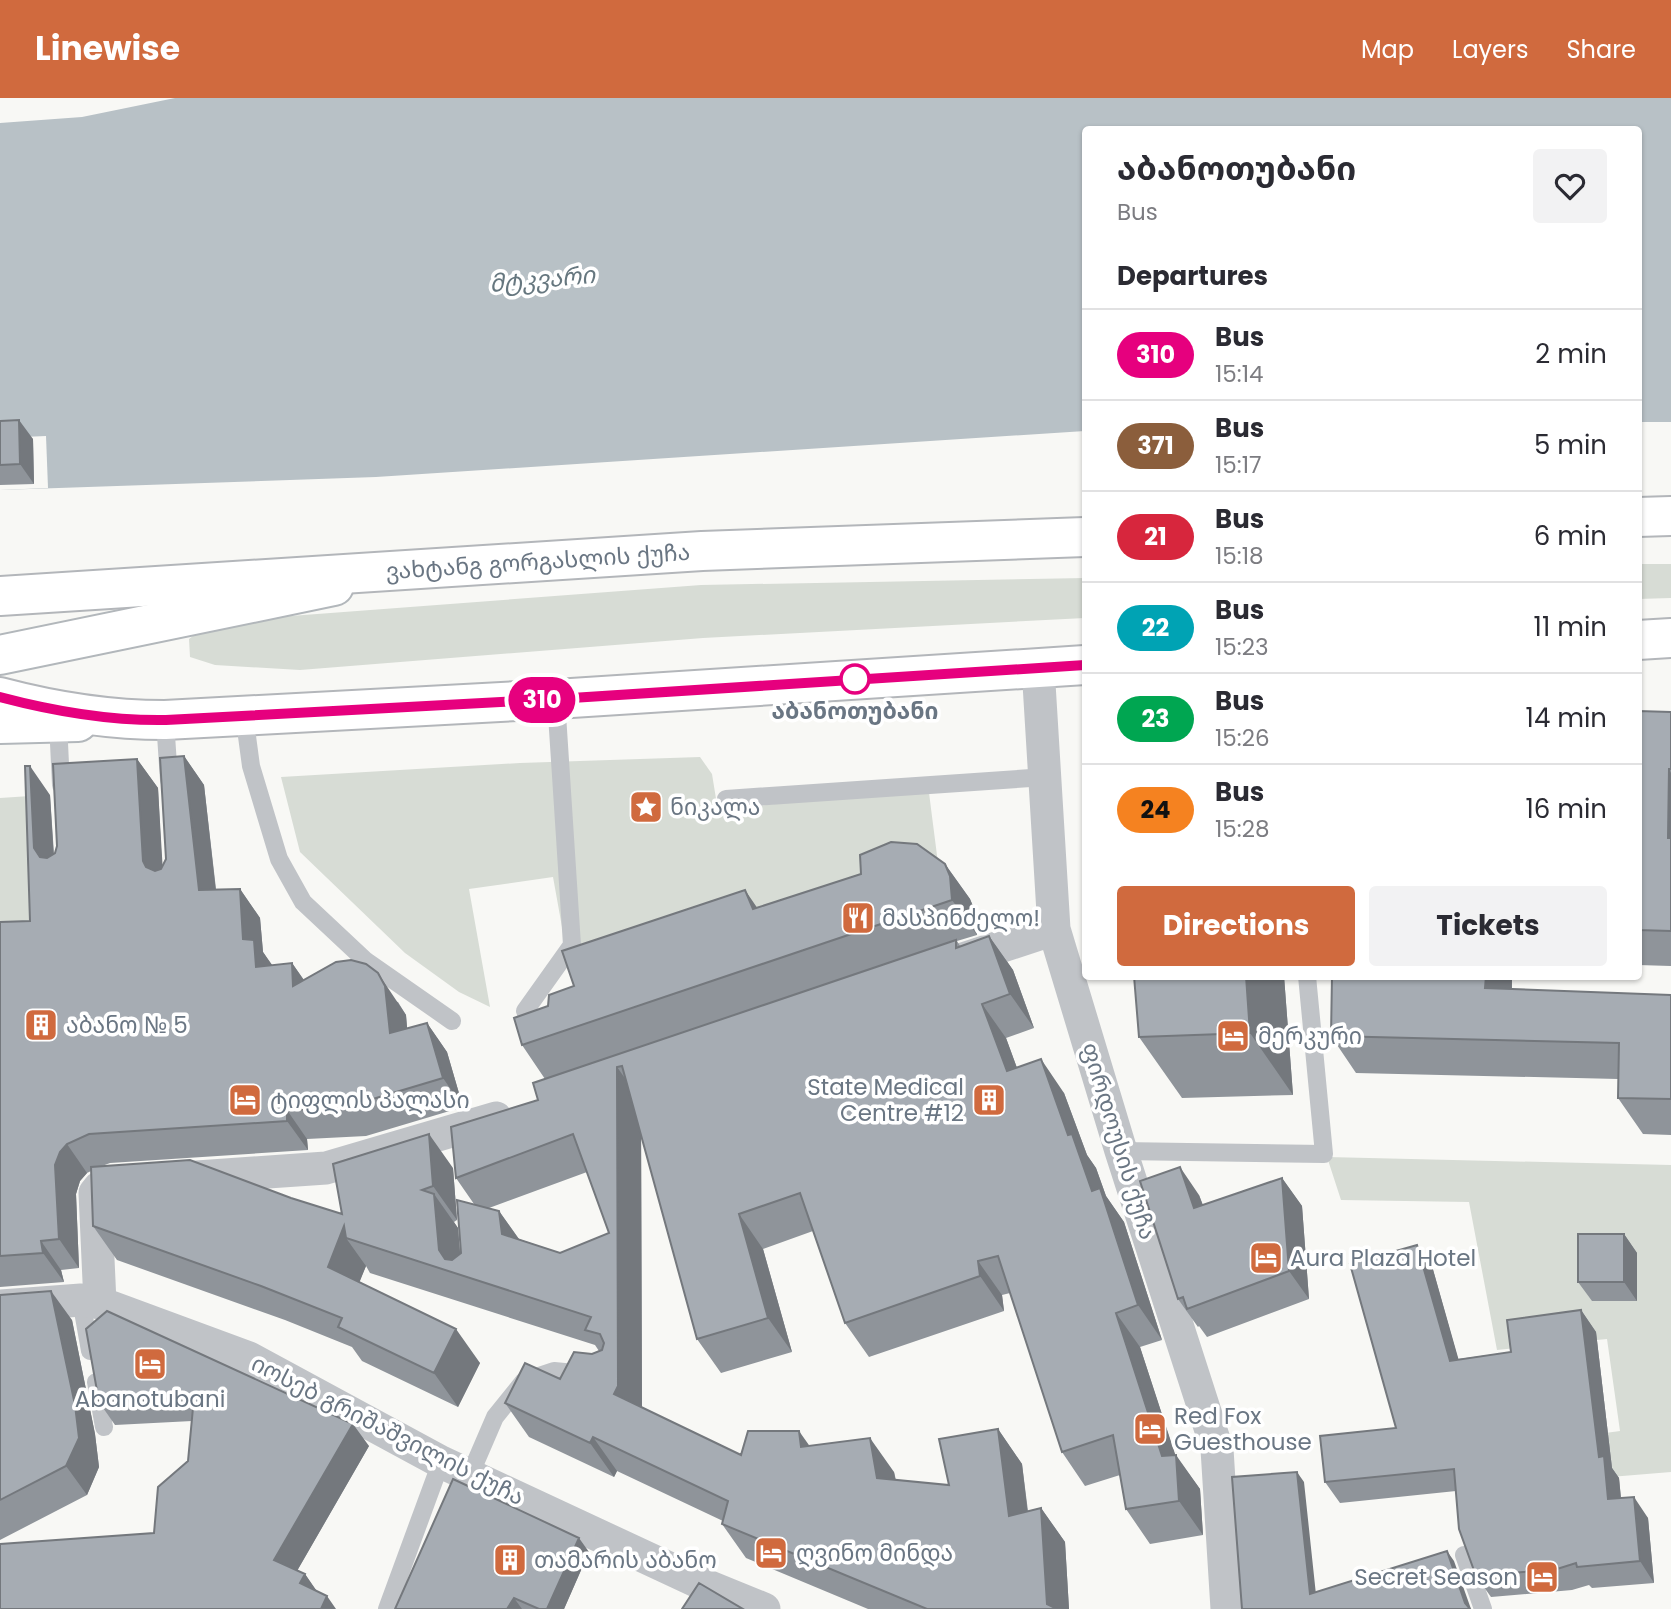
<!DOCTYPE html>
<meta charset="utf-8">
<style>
:root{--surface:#fff;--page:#f2f2f3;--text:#2b2b33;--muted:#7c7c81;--line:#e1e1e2;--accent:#d06a3e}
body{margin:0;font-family:Poppins,"Noto Sans Georgian",sans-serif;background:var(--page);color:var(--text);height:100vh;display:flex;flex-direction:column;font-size:26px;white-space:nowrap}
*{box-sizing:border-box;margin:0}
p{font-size:23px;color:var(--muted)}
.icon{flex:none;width:38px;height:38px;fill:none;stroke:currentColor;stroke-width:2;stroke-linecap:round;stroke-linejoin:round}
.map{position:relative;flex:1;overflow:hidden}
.panel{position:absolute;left:1082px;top:28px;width:560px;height:854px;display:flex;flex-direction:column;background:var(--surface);border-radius:7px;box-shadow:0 2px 5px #0004}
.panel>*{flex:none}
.badge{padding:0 14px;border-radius:23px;font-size:24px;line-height:46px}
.map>.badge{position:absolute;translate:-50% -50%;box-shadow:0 0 0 4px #fff}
h2{padding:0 35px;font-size:26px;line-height:63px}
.round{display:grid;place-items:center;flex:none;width:74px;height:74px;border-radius:7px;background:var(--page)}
.headline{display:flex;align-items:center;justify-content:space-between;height:119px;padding:0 35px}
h1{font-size:33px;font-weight:700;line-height:52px}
.action{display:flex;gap:14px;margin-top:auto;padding:14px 35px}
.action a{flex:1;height:80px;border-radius:7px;background:var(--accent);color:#fff;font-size:28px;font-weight:700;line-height:80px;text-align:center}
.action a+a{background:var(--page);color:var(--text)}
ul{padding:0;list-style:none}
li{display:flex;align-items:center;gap:21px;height:91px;padding:0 35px;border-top:2px solid var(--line)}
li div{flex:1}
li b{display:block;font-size:26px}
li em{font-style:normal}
li .badge{min-width:77px;font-weight:700;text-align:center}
header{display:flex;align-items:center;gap:42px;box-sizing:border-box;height:98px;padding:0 35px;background:var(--accent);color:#fff}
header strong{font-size:33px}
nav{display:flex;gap:38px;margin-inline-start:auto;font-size:24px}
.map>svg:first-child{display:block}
.green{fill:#d7dcd5}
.water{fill:#b8c1c6}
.pier{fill:#f8f8f5}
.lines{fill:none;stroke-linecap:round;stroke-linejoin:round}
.secondary-casing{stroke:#b2b7bb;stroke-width:42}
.trunk-casing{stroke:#b3b6ba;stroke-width:42}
.service{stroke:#c0c3c7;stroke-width:18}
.minor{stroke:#c0c3c7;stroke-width:33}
.secondary{stroke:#fff;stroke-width:38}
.trunk{stroke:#fff;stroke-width:38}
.wall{fill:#8f949a;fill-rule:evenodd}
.shaded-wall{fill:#74787d}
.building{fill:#a6acb3;stroke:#74787d;stroke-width:2}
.line-casing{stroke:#fff;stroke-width:16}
.line{stroke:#e6007e;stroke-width:10}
.stop-dot{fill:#fff;stroke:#e6007e;stroke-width:3.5}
.labels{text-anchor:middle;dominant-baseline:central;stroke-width:7;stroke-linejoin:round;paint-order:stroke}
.street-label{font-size:23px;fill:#6a7683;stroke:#fff}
.stop-label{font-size:23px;font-weight:bold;fill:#6a7683;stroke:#fff}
.poi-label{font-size:23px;fill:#6a7683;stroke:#fff;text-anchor:start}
.water-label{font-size:24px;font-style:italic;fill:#66777f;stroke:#fff}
</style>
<header>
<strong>Linewise</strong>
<nav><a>Map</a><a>Layers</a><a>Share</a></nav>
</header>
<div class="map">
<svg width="1671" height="1511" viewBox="0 0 1671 1511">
<rect width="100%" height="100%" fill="#f8f8f5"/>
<path class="green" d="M 1638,466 L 1671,466 L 1671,500 L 1638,501 Z
M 1085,480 L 1085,520 L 703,540 L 300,572 L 215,567 L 190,559 L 189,541 L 211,524 L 701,487 Z
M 700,659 L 712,676 L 718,713 L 928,687 L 939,773 L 779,814 L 571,879 L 553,779 L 469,791 L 490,909 L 459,894 L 405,855 L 300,754 L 281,679 L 520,665 Z
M 45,697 L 50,831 L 0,1009 L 0,700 Z
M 1327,1059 L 1671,1067 L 1671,1374 L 1537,1385 L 1532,1345 L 1620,1333 L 1607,1241 L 1497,1252 L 1469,1104 L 1341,1102 Z"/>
<path class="water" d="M 175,0 L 1671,0 L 1671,324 L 1638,324 L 1638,32 L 1085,32 L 1085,333 L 376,379 L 0,392 L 0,25 L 82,19 Z"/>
<path class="pier" d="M 46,338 L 48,390 L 0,392 L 0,340 Z"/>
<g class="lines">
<defs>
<path id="secondary" d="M 0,557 L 334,488
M 0,626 L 78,624"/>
<g id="trunk">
<path d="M 1638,419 L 1671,418"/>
<path id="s1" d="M 0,498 L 702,453 L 1085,439"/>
<path d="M 1638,542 L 1671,540"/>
<path d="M 0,599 C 53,613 110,622 165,622 L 556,601 L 1085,567"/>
</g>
</defs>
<use href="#secondary" class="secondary-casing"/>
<use href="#trunk" class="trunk-casing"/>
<path class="service" d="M 244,616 L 251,668 L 279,761 L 303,804 L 366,863 L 452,923
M 165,622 L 169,682
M 58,624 L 61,687
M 726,701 L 1046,679
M 525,913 L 572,847 L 556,601
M 1121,1053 L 1324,1056 L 1307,878
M 81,1202 L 90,1253
M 96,1284 L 104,1329
M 470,1377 L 495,1319 L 524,1283 L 554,1273 L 585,1276
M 1464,1457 L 1483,1511
M 387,1511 L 441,1364"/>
<path class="minor" d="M 1038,569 L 1054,831 L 1121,1053 L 1217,1351 L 1227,1511
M 954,864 L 1054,831
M 183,1080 L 326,1070 L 496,1020
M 99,1090 L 95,1095 L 100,1205
M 0,1208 L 81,1202 L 100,1205 L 249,1260 L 441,1364 L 705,1487 L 764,1511"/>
<use href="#secondary" class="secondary"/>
<use href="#trunk" class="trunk"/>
</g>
<path class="wall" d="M 0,323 L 33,341 L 34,386 L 0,387 Z
M 1638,613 L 1671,614 L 1671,868 L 1638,867 Z
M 184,658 L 204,687 L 216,791 L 240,791 L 260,820 L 263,854 L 272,868 L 292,865 L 304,882 L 398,904 L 406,917 L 407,931 L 427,925 L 447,954 L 463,1009 L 366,1038 L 307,1041 L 308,1052 L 110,1065 L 102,1068 L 291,1100 L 342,1116 L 453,1070 L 457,1122 L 454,1124 L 458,1130 L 460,1155 L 474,1106 L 456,1080 L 538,1002 L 545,981 L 522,947 L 548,908 L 574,888 L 757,810 L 945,766 L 970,801 L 975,813 L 977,837 L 957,843 L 960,848 L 989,838 L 1013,872 L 1034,930 L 1006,940 L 1017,970 L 1064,995 L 1087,1057 L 1096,1070 L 1106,1098 L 1124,1124 L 1162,1242 L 1140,1249 L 1175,1357 L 1200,1391 L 1203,1437 L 1150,1446 L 1126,1411 L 1120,1377 L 1085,1388 L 1062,1354 L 1010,1195 L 1002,1197 L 1004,1213 L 869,1259 L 845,1225 L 813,1133 L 763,1151 L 792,1254 L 721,1275 L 697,1241 L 641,1038 L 642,1310 L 741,1357 L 810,1348 L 894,1374 L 896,1382 L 949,1387 L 998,1331 L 1022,1366 L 1028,1413 L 1041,1410 L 1065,1444 L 1069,1511 L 868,1511 L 746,1460 L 722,1426 L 723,1423 L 617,1373 L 614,1379 L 529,1339 L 505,1305 L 560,1281 L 592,1256 L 599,1253 L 595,1247 L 370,1175 L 366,1168 L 359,1184 L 480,1265 L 458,1309 L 362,1263 L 352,1249 L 285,1222 L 117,1162 L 93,1128 L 91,1073 L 87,1075 L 80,1083 L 76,1096 L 79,1170 L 61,1172 L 64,1184 L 0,1189 L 0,824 L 30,823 L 50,697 L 54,756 L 137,661 L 158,690 L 162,769 L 166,761 ZM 587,1074 L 609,1135 L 560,1155 L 519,1141 L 499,1113 L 489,1110 Z
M 1134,878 L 1284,878 L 1293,997 L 1182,1000 L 1139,939 Z
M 1332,878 L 1512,878 L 1512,891 L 1671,897 L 1671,1037 L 1643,1036 L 1618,1000 L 1618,981 L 1356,975 L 1331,938 Z
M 1282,1080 L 1302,1108 L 1309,1201 L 1207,1239 L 1199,1228 L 1198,1229 L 1178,1201 L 1199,1097 L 1203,1107 Z
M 1624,1136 L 1637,1155 L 1637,1203 L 1592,1203 L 1578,1184 Z
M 1432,1168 L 1458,1261 L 1511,1254 L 1581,1212 L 1596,1234 L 1612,1370 L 1619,1380 L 1621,1400 L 1648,1420 L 1654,1485 L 1592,1490 L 1589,1487 L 1572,1492 L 1491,1499 L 1476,1478 L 1456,1393 L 1340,1405 L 1325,1384 L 1396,1330 Z
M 0,1197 L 72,1222 L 95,1336 L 99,1369 L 87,1397 L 0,1442 Z
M 86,1231 L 369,1348 L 297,1473 L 305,1476 L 316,1493 L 154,1435 L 188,1363 L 192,1323 L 115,1327 L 99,1304 Z
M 589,1454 L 564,1511 L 395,1511 Z"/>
<path class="shaded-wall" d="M 19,322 L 33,341 L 34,386 L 20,366 Z
M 184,658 L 204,687 L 219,821 L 199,792 Z
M 137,661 L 158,690 L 164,792 L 146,769 L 143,763 Z
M 30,668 L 50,697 L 55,779 L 34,750 Z
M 1669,671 L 1671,675 L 1671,744 L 1668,740 Z
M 945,766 L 970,801 L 975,813 L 977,837 L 952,802 Z
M 240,791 L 260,820 L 263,854 L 275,871 L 256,869 L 243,841 Z
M 745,792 L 769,827 L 753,811 Z
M 989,838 L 1013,872 L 1034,930 L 1010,896 Z
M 292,865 L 312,894 L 293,888 Z
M 378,875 L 406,917 L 410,964 L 390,935 Z
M 1246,878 L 1284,878 L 1293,997 L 1250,935 Z
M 1486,878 L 1512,878 L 1511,927 L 1485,890 Z
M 982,906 L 1006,940 L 1031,1008 L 1007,973 Z
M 427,925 L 447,954 L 463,1009 L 443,980 Z
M 1041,961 L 1064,995 L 1087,1057 L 1096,1070 L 1106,1098 L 1124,1124 L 1162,1242 L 1138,1207 L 1092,1093 L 1068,1037 Z
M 617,969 L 641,1003 L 642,1322 L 614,1296 Z
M 287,1012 L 307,1041 L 308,1052 L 287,1023 Z
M 429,1036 L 453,1070 L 457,1122 L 433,1088 Z
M 67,1046 L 87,1075 L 80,1083 L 76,1096 L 79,1170 L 59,1141 L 55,1067 L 60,1054 Z
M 1180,1069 L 1199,1097 L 1214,1138 L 1194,1110 Z
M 1282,1080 L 1302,1108 L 1309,1201 L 1289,1173 Z
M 434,1096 L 458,1130 L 462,1178 L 455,1175 L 439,1152 Z
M 499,1113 L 523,1147 L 502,1136 Z
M 739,1116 L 763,1151 L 792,1254 L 768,1220 Z
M 344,1128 L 346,1140 L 366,1168 L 352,1203 L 328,1169 Z
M 1624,1136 L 1637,1155 L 1637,1203 L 1624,1184 Z
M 41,1143 L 61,1172 L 64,1184 L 43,1155 Z
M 1417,1147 L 1432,1168 L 1465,1284 L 1450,1263 Z
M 978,1163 L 1002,1197 L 1004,1213 L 980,1178 Z
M 51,1193 L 72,1222 L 95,1336 L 99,1369 L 87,1397 L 66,1368 Z
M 1581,1212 L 1596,1234 L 1612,1370 L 1619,1380 L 1623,1423 L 1608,1401 L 1599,1359 Z
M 1116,1215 L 1140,1249 L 1177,1362 L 1176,1357 L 1200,1391 L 1203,1437 L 1179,1403 L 1162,1358 Z
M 456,1231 L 480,1265 L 458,1309 L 434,1275 Z
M 353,1326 L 369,1348 L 290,1485 L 274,1462 Z
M 998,1331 L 1022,1366 L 1032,1452 L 1009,1418 Z
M 799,1333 L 823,1367 L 801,1349 Z
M 593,1339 L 617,1373 L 614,1379 L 590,1345 Z
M 870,1340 L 894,1374 L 901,1414 L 877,1380 Z
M 1297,1374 L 1304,1384 L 1317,1506 L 1310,1496 Z
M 1634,1399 L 1648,1420 L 1654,1485 L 1640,1463 Z
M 1041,1410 L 1065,1444 L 1069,1511 L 1050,1511 L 1047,1506 Z
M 579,1440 L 589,1454 L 564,1511 L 547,1511 Z
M 1447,1453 L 1454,1463 L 1471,1511 L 1465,1505 Z
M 305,1476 L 321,1499 L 300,1485 Z
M 327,1498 L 336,1511 L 321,1511 Z
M 514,1500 L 522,1511 L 507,1511 Z"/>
<path class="building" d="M 19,322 L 20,366 L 0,367 L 0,323 Z
M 1638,613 L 1671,614 L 1671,671 L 1669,671 L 1668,740 L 1671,740 L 1671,833 L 1638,832 Z
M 184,658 L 199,792 L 240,791 L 243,841 L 254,842 L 256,869 L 292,865 L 293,888 L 336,864 L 351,862 L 366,866 L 378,875 L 385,888 L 390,935 L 427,925 L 443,980 L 346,1009 L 287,1012 L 287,1023 L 89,1036 L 67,1046 L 60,1054 L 55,1067 L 59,1141 L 41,1143 L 43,1155 L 0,1158 L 0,824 L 30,823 L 25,668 L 30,668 L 34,750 L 40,759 L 47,760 L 55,755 L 57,748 L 53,666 L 137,661 L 143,763 L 146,769 L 155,773 L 161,771 L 166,761 L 160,660 Z
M 891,744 L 917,746 L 945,766 L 950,778 L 952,802 L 522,947 L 514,920 L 548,908 L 549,897 L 574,888 L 562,853 L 745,792 L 753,811 L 861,776 L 860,757 Z
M 989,838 L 1010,896 L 982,906 L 1007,973 L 1041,961 L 1068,1037 L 1072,1036 L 1092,1093 L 1100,1090 L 1138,1207 L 1116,1215 L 1162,1358 L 1176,1357 L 1179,1403 L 1126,1411 L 1113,1337 L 1062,1354 L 998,1158 L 978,1163 L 980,1178 L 845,1225 L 800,1095 L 739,1116 L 768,1220 L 697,1241 L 622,968 L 617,969 L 618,1288 L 614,1296 L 741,1357 L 748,1333 L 799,1333 L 801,1349 L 870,1340 L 877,1380 L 949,1387 L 939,1341 L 998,1331 L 1009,1418 L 1041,1410 L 1047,1506 L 1057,1511 L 927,1511 L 722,1426 L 728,1403 L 593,1339 L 590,1345 L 505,1305 L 525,1265 L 560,1281 L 574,1254 L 592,1256 L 602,1252 L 604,1245 L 600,1236 L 585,1232 L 591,1219 L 346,1140 L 344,1128 L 328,1169 L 456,1231 L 434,1275 L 338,1229 L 342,1220 L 261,1188 L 93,1128 L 91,1069 L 190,1062 L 291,1100 L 342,1116 L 333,1066 L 429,1036 L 433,1088 L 422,1092 L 434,1096 L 439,1152 L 445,1161 L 452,1162 L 461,1155 L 457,1102 L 499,1113 L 502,1136 L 560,1155 L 609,1135 L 573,1036 L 456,1080 L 451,1029 L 538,1002 L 533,985 L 956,842 L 956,850 Z
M 1134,878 L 1246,878 L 1250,935 L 1139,939 Z
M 1332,878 L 1486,878 L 1485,890 L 1671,897 L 1671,1001 L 1618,1000 L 1619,945 L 1331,938 Z
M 1180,1069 L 1194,1110 L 1282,1080 L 1289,1173 L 1187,1211 L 1183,1199 L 1178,1201 L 1140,1083 Z
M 1578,1136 L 1624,1136 L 1624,1184 L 1578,1184 Z
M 1417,1147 L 1450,1263 L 1511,1254 L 1507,1222 L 1581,1212 L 1599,1359 L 1604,1358 L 1608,1401 L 1634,1399 L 1640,1463 L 1577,1469 L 1576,1465 L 1557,1471 L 1476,1478 L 1459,1431 L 1454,1371 L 1325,1384 L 1320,1338 L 1396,1330 L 1350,1166 Z
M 51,1193 L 75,1307 L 79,1340 L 66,1368 L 0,1402 L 0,1197 Z
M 107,1213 L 353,1326 L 274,1462 L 305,1476 L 300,1485 L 327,1498 L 321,1511 L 0,1511 L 0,1446 L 154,1435 L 158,1389 L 188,1363 L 194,1299 L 99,1304 L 86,1231 Z
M 1297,1374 L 1310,1496 L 1447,1453 L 1465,1505 L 1470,1511 L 1242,1511 L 1232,1379 Z
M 453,1381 L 579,1440 L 547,1511 L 539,1511 L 514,1500 L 507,1511 L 395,1511 Z
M 699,1485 L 743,1511 L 682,1511 Z"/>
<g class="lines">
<defs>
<path id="line" d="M 0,599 C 53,613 110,623 166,622 L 556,601 L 1085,567"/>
</defs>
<use href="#line" class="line-casing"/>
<use href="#line" class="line"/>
</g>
<defs>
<symbol id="sight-square" viewBox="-11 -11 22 22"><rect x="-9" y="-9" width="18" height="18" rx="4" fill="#d06a3e" stroke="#fff"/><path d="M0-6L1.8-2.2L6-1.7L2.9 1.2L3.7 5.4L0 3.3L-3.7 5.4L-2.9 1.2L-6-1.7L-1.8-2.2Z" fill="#fff"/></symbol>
<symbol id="restaurant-square" viewBox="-11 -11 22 22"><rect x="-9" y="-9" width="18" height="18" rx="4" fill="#d06a3e" stroke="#fff"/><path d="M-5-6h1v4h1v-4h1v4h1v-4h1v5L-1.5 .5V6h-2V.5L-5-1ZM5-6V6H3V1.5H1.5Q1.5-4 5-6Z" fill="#fff"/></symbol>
<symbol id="building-square" viewBox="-11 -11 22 22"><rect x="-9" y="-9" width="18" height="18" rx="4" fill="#d06a3e" stroke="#fff"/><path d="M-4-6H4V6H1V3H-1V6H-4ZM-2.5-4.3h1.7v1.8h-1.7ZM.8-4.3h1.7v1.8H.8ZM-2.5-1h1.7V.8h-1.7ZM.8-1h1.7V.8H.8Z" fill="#fff"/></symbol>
<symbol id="hotel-square" viewBox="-11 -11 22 22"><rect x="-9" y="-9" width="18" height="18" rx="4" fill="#d06a3e" stroke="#fff"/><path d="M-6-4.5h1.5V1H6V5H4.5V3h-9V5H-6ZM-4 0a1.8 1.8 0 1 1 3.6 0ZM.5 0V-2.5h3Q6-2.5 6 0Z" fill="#fff"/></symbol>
</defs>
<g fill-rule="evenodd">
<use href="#sight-square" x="627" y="690" width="38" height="38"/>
<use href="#restaurant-square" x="839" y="801" width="38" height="38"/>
<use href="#building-square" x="22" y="908" width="38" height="38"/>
<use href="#hotel-square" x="1214" y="919" width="38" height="38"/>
<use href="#hotel-square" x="226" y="983" width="38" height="38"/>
<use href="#building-square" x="970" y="983" width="38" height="38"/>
<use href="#hotel-square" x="1247" y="1141" width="38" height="38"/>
<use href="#hotel-square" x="131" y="1247" width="38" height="38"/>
<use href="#hotel-square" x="1131" y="1312" width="38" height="38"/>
<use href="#hotel-square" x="752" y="1436" width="38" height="38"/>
<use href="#building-square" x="491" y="1443" width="38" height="38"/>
<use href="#hotel-square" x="1523" y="1460" width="38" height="38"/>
</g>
<circle class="stop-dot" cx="855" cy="581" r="14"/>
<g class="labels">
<g class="street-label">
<text stroke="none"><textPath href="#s1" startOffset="539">ვახტანგ გორგასლის ქუჩა</textPath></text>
<text transform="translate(1119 1043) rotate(73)">ფირდოუსის ქუჩა</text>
<text transform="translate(388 1332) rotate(27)">იოსებ გრიშაშვილის ქუჩა</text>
</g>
<g class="stop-label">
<text x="855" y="613">აბანოთუბანი</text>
</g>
<g class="poi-label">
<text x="670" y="709">ნიკალა</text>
<text x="882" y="820">მასპინძელო!</text>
<text x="66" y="927">აბანო № 5</text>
<text x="1258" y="938">მერკური</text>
<text x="964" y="989" text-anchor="end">State Medical<tspan x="964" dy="26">Centre #12</tspan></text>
<text x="270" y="1002">ტიფლის პალასი</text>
<text x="1290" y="1160">Aura Plaza Hotel</text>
<text x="150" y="1301" text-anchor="middle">Abanotubani</text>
<text x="1174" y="1318">Red Fox<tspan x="1174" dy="26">Guesthouse</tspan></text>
<text x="796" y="1455">ღვინო მინდა</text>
<text x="534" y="1462">თამარის აბანო</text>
<text x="1518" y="1479" text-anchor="end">Secret Season</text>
</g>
<g class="water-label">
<text transform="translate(542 181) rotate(-5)">მტკვარი</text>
</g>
</g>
</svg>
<b class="badge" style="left:542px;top:602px;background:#e6007e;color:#fff">310</b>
<section class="panel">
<div class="headline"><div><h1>აბანოთუბანი</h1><p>Bus</p></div><a class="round"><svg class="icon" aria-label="heart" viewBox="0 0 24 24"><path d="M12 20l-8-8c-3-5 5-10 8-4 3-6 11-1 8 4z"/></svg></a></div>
<h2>Departures</h2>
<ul>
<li><span class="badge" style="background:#e6007e;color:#fff">310</span><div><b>Bus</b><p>15:14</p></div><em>2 min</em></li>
<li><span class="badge" style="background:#8b5e3c;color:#fff">371</span><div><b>Bus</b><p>15:17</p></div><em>5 min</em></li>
<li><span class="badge" style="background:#d7263d;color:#fff">21</span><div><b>Bus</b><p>15:18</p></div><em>6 min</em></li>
<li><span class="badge" style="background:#00a3b4;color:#fff">22</span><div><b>Bus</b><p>15:23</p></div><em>11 min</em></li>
<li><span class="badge" style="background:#00a651;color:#fff">23</span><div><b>Bus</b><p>15:26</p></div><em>14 min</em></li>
<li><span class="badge" style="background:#f58220;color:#111">24</span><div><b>Bus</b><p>15:28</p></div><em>16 min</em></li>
</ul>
<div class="action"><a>Directions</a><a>Tickets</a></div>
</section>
</div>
